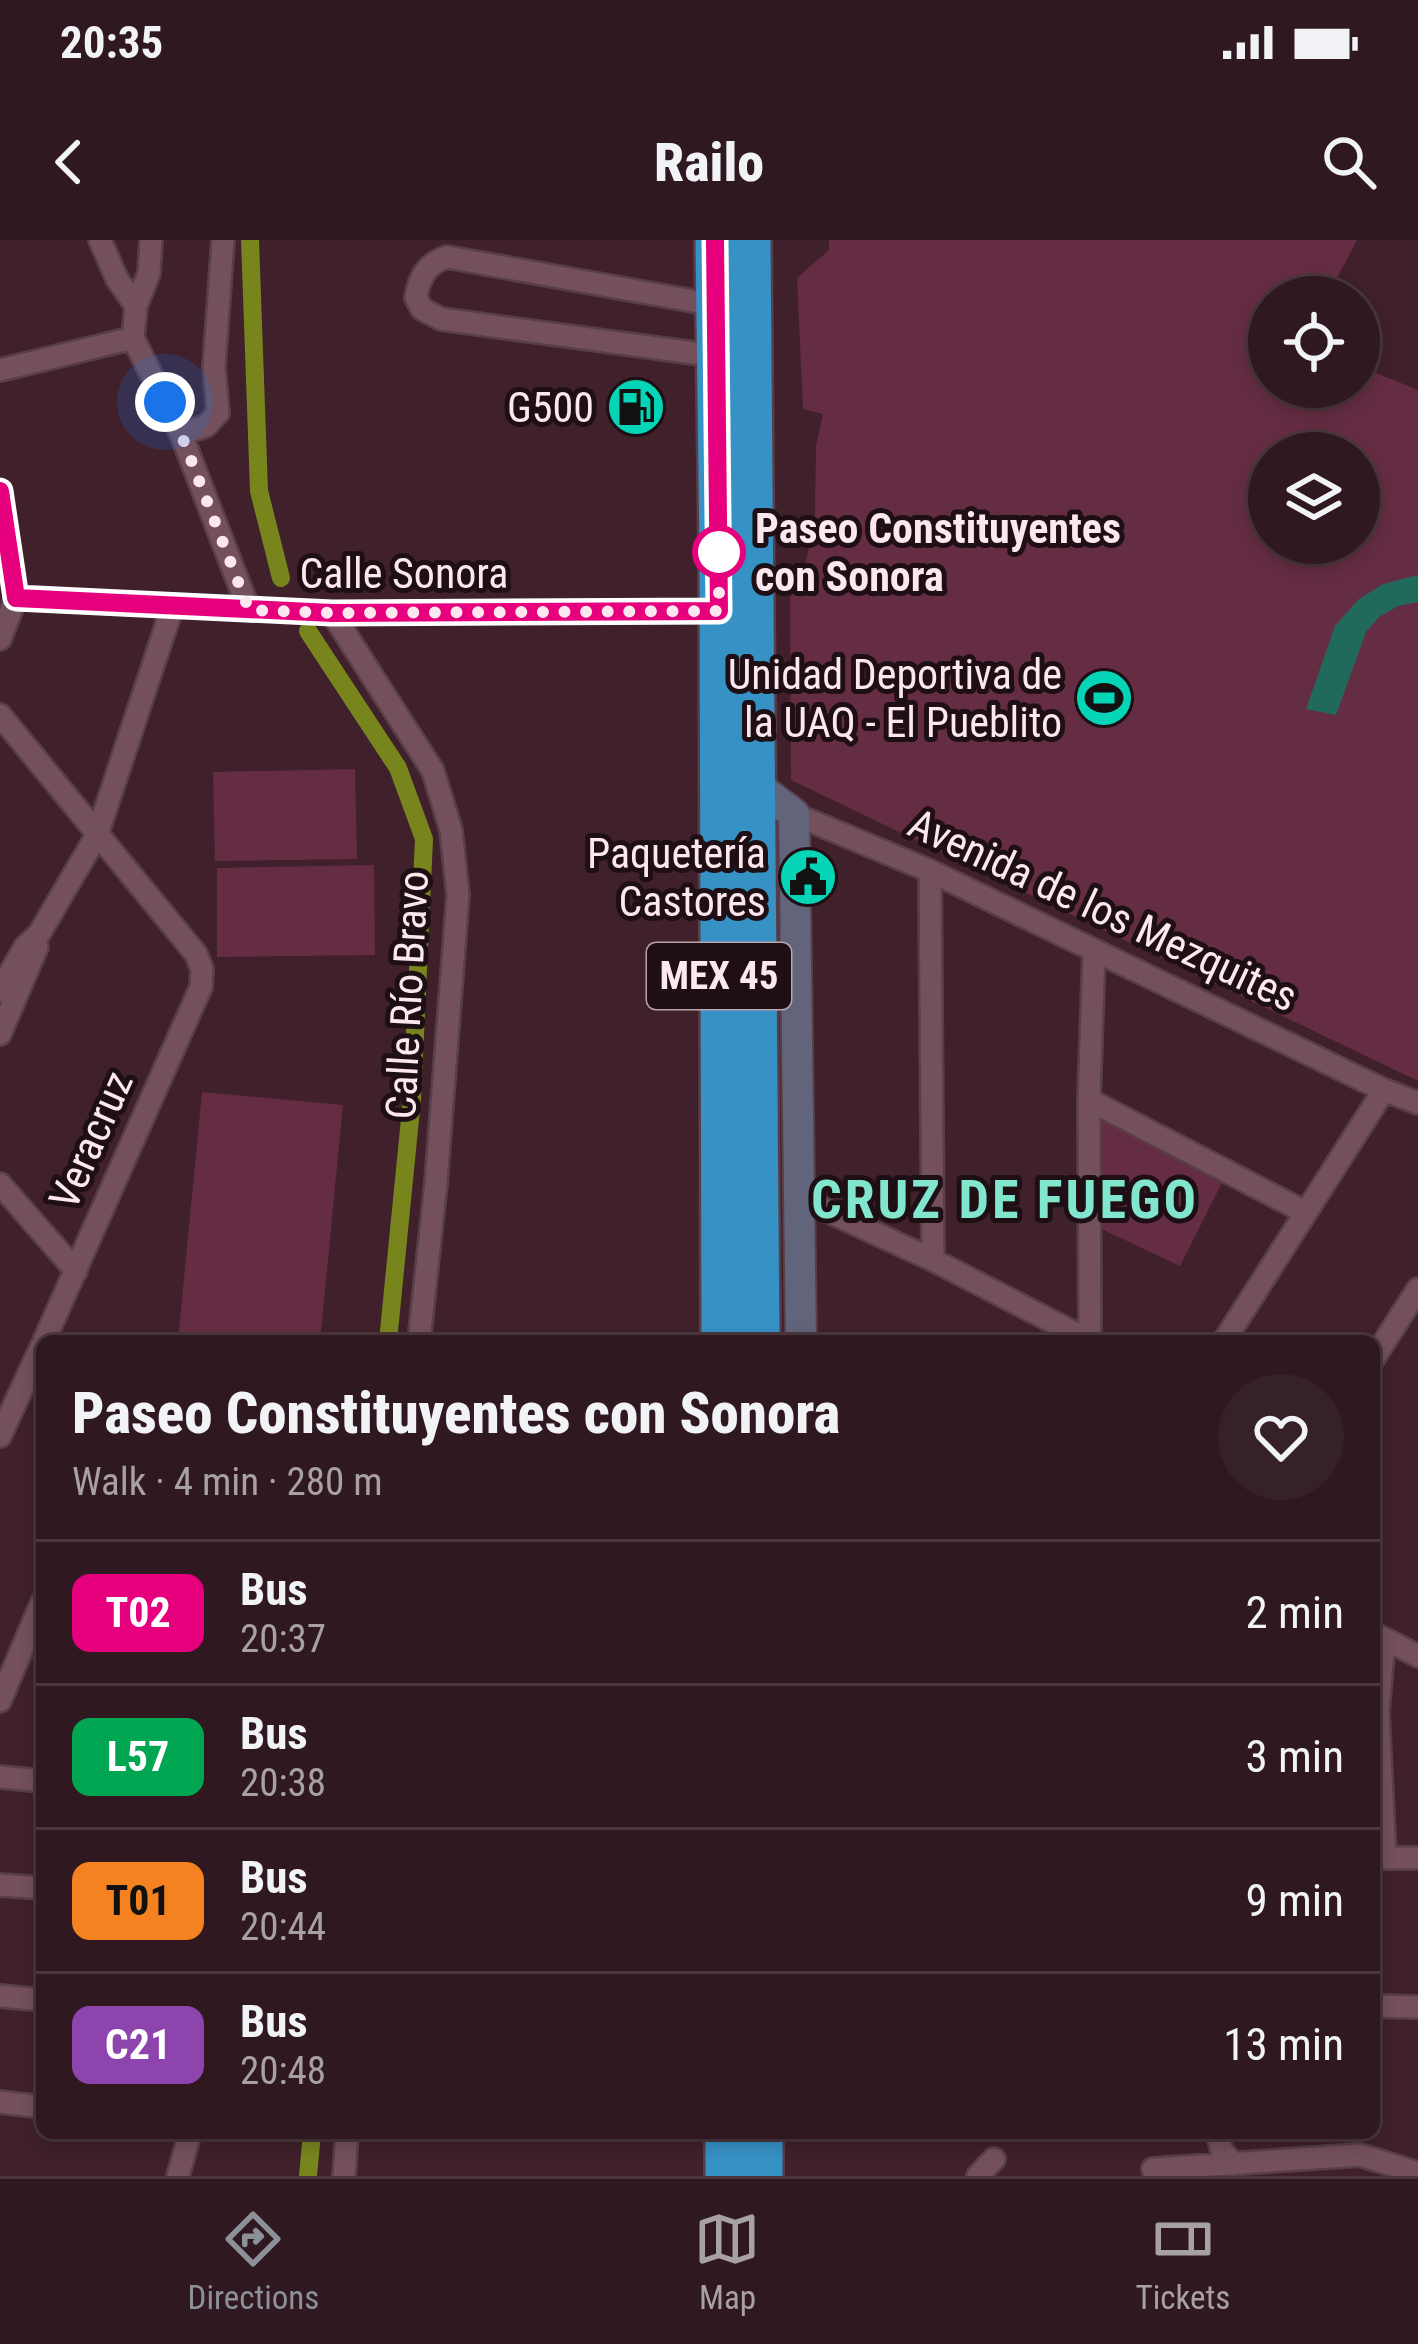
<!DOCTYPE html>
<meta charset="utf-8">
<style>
:root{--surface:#2f1820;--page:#372129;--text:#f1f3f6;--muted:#a7a0a5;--line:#4a373e;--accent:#8c9099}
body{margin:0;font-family:"Roboto Condensed",sans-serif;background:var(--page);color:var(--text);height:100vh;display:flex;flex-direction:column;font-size:45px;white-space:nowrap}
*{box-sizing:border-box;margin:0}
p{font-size:39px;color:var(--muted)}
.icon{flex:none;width:66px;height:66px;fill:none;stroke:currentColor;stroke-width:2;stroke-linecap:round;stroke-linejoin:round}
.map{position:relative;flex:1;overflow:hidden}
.sheet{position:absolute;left:36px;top:1095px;width:1344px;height:804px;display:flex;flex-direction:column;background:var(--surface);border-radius:18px;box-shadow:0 6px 18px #0003,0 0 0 3px var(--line)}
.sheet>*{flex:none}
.badge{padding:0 24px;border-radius:18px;font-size:42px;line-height:78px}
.tools{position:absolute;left:1248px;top:36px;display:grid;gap:24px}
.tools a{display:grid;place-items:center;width:132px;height:132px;border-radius:50%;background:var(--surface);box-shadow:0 6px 18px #0003,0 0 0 3px var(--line);font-size:60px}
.you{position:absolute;width:60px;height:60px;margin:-30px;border:9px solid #fff;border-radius:50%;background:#1a73e8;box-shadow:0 0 0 18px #1a73e833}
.map>.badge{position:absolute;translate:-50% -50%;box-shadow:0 0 0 6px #fff}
.round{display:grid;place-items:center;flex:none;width:126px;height:126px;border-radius:63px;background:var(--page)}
.summary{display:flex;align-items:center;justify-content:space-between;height:204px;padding:0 36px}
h1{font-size:57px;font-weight:800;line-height:90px}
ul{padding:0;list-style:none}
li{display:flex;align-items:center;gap:36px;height:144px;padding:0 36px;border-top:3px solid var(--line)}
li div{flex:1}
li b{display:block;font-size:45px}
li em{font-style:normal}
li .badge{min-width:132px;font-weight:700;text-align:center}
.status{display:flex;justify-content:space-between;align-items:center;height:84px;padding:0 60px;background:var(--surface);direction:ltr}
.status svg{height:33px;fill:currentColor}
header{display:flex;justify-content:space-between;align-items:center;height:156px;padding:0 36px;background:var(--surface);font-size:54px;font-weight:800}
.tab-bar{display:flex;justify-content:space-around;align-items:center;height:168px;border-top:3px solid var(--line);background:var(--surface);font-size:33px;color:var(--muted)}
.tab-bar a{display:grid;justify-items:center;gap:6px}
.tab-bar .selected{color:var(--accent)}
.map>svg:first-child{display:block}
.park{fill:#652d43;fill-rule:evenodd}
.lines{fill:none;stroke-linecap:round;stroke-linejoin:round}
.canal{stroke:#78851d;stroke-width:18}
.building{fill:#216a5b}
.street-casing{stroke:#583e48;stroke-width:26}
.secondary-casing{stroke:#583e48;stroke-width:34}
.highway-casing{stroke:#583e48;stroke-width:44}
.street{stroke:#73505c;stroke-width:21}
.secondary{stroke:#61647b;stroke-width:30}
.highway{stroke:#3691c4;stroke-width:39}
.line-casing{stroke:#fff;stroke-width:27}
.line{stroke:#e6007e;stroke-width:18}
.walk{stroke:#fde7ee;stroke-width:12;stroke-dasharray:0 21.6}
.stop-dot{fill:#fff;stroke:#e6007e;stroke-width:6}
.labels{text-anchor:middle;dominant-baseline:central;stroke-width:10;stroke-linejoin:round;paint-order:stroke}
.shield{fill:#1d0f14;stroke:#baa6ad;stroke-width:3}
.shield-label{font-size:39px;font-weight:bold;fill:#fde7ee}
.poi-label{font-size:42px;fill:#fde7ee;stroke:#1d0f14;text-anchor:end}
.stop-label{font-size:42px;font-weight:bold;fill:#fde7ee;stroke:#1d0f14;text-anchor:start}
.street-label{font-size:42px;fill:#fde7ee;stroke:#1d0f14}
.district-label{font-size:54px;font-weight:bold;letter-spacing:3px;fill:#82e6cf;stroke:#1d0f14}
</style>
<div class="status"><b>20:35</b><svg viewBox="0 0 49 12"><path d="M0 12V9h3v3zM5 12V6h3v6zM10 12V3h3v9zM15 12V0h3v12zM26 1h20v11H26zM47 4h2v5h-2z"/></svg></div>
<header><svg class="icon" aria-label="back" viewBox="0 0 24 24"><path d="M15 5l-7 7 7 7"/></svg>Railo<svg class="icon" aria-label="search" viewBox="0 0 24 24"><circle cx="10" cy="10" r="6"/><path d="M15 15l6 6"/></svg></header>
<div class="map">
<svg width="1418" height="1936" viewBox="0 0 1418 1936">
<rect width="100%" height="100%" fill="#3f202b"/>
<path class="park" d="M 829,0 L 1357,0 L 1327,57 L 1269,57 L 1269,147 L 1359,147 L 1359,126 L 1418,150 L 1418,841 L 791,540 L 790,358 L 805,326 L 815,277 L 816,206 L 823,174 L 803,169 L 797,38 L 829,10 ZM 1269,213 L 1359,213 L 1359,303 L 1269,303 Z
M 355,529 L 357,619 L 215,621 L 213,532 Z
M 374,625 L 375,715 L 217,717 L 217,628 Z
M 202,852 L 343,865 L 320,1101 L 178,1101 Z
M 1093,869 L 1226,935 L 1180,1026 L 1093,985 Z"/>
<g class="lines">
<path class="canal" d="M 250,0 L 259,251 L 281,338
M 308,391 L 398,528 L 424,599 L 412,859 L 388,1101
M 308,1936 L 312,1893"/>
</g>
<path class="building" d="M 616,146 L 661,151 L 656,189 L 611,184 Z
M 1418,335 L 1418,362 L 1398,366 L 1379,377 L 1366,392 L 1336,475 L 1306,469 L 1335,386 L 1359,359 L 1383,344 Z"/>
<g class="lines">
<defs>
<path id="street" d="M 100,0 L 117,39 L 136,66 L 133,98 L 181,194 L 249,370
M 715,65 L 447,17 C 426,24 419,38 416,58 L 422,69 L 441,79 L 716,116
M 136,66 L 149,33 L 151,0
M 0,130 L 133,98
M 181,194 L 206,186 L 218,173 L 214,127 L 223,0
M 0,251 L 16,358
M 16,358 L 332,373 L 719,371
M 332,373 L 433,531 L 451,590 L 458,655 L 436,943 L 419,1101
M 0,399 L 16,358
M 0,475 L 196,714 L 202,729 L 201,747 L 44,1101
M 794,574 L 930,631 L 1384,850 L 1418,863
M 930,631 L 933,1020
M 0,751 L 25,707 L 39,694 L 97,595 L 173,365
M 0,794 L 37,707
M 1089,860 L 1305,972
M 0,944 L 76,1031
M 799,958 L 933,1020 L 1090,1101
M 1090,1101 L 1089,860 L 1094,712
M 1224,1101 L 1384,850
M 1374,1118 L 1418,1049
M 0,1196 L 42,1105
M 1375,1394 L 1418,1416
M 1384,1399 L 1378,1472 L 1385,1618
M 0,1461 L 42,1362
M 0,1537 L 42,1541
M 1374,1618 L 1418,1618
M 0,1645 L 42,1648
M 0,1756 L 42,1760
M 1374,1766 L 1418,1767
M 0,1862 L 42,1867
M 1217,1893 L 1222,1911 L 1234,1924
M 1153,1929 L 1360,1915 L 1418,1933
M 178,1936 L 190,1893
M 344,1936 L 347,1893
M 978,1936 L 994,1919"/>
<path id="secondary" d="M 756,545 L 794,574 L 801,1101"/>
<path id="highway" d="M 715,0 L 719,310 L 721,1101
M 751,0 L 760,1101
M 725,1893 L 725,1936
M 763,1893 L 763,1936"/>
</defs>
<use href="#street" class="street-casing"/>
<use href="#secondary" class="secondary-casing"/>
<use href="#highway" class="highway-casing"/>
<use href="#street" class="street"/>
<use href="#secondary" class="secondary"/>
<use href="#highway" class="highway"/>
</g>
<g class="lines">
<defs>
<path id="line" d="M 0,251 L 16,358 L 332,373 L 719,371 L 715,0"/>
</defs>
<use href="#line" class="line-casing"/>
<use href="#line" class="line"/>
<path class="walk" d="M 165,162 L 181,194 L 249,370 L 332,373 L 719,371 L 719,312"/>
</g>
<defs>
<symbol id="fuel-disc" viewBox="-11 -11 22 22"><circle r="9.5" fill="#05d5b6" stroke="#1d0f14"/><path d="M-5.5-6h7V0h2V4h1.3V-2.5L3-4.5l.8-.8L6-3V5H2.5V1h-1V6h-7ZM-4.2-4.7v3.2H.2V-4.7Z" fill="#111"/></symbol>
<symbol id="stadium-disc" viewBox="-11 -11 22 22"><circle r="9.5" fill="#05d5b6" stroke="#1d0f14"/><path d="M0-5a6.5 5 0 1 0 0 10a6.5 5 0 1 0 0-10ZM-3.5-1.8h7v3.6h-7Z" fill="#111"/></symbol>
<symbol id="civic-disc" viewBox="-11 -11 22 22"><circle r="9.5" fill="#05d5b6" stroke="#1d0f14"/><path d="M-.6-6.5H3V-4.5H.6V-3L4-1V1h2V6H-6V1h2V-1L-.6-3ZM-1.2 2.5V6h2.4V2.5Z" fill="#111"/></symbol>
</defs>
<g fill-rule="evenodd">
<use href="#fuel-disc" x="603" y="134" width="66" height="66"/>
<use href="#stadium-disc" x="1071" y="425" width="66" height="66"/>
<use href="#civic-disc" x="775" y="604" width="66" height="66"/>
</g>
<circle class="stop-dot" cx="719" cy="312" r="24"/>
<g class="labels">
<rect class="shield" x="647" y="703" width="144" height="66" rx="9"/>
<g class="shield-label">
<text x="719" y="736">MEX 45</text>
</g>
<g class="poi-label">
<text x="594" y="167">G500</text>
<text x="1062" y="434">Unidad Deportiva de<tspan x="1062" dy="48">la UAQ - El Pueblito</tspan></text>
<text x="766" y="613">Paquetería<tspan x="766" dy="48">Castores</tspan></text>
</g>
<g class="stop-label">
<text x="755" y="288">Paseo Constituyentes<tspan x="755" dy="48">con Sonora</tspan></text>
</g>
<g class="street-label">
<text x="404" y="333">Calle Sonora</text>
<text transform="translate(1103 670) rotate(25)">Avenida de los Mezquites</text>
<text transform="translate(407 755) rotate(-87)">Calle Río Bravo</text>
<text transform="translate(91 900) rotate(-66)">Veracruz</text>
</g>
<g class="district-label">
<text x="1005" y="959">CRUZ DE FUEGO</text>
</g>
</g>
</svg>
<div class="tools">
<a><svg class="icon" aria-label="locate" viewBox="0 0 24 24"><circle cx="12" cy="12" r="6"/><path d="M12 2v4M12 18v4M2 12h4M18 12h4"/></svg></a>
<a><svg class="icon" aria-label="layers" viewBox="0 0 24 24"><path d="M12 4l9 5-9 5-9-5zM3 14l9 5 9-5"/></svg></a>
</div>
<div class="you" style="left:165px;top:162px"></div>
<section class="sheet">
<div class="summary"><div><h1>Paseo Constituyentes con Sonora</h1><p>Walk · 4 min · 280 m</p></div><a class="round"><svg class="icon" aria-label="heart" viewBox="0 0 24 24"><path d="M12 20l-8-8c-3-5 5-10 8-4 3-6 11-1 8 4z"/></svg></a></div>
<ul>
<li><span class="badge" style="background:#e6007e;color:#fff">T02</span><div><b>Bus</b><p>20:37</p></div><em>2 min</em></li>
<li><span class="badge" style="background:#00a651;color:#fff">L57</span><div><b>Bus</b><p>20:38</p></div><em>3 min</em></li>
<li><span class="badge" style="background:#f58220;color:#111">T01</span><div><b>Bus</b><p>20:44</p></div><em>9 min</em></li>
<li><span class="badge" style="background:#8e44ad;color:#fff">C21</span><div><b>Bus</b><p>20:48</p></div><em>13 min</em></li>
</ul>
</section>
</div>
<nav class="tab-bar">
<a class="selected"><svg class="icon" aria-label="directions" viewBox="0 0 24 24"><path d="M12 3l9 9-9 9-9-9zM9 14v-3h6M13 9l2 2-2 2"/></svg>Directions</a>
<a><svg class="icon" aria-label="map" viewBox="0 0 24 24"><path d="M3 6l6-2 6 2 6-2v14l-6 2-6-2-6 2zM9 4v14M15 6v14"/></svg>Map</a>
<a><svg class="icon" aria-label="tickets" viewBox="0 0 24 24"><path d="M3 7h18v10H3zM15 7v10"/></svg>Tickets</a>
</nav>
